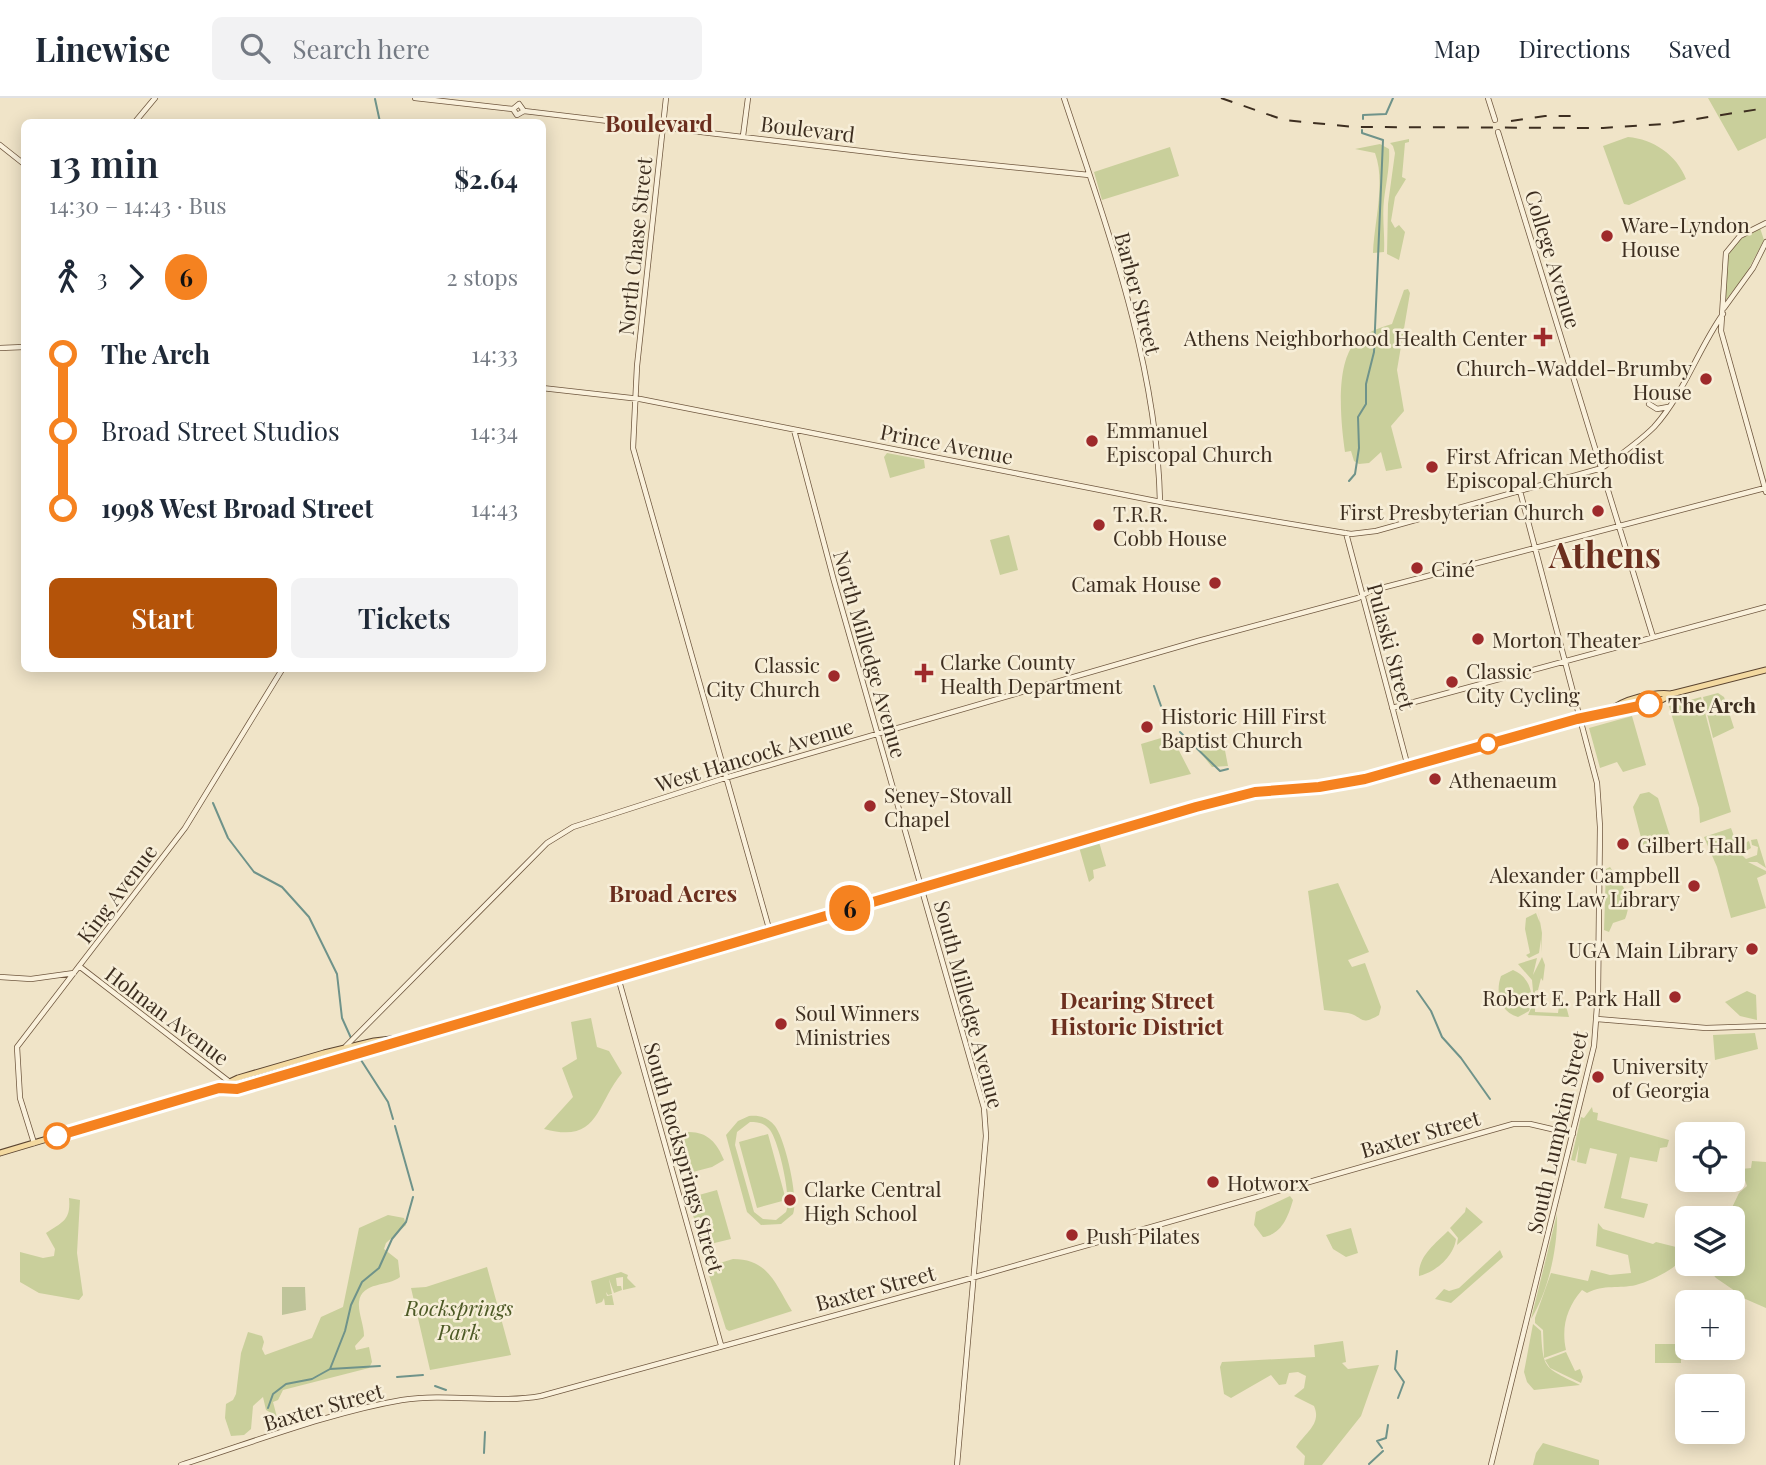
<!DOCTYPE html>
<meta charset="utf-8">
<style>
:root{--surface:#fff;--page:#f2f2f3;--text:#1f2937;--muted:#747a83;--line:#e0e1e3;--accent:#b45309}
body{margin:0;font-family:"Playfair Display",serif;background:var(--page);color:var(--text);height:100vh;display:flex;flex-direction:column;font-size:26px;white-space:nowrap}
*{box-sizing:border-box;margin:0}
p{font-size:23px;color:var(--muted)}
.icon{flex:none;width:38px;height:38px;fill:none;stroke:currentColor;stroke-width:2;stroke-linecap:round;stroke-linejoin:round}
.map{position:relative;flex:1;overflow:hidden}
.details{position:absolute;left:21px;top:21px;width:525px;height:553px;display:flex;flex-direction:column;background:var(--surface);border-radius:10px;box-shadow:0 4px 18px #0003}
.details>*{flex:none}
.badge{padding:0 14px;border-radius:23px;font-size:24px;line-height:46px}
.controls{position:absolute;left:1675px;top:1024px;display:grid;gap:14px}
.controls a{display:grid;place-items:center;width:70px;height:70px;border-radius:10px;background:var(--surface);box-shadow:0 4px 18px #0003;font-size:35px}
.map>.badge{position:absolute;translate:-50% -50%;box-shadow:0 0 0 4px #fff}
.legs{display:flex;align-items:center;gap:10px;height:77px;padding:0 28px;font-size:23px}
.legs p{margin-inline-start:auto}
.summary{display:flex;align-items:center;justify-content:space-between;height:119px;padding:0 28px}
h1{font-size:38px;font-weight:600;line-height:52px}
.button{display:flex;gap:14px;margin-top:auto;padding:14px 28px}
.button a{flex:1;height:80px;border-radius:10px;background:var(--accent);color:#fff;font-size:28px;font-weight:600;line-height:80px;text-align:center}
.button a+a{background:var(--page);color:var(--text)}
ul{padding:0 28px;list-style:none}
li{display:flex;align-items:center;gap:24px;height:77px;font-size:26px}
li i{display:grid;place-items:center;width:10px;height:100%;margin:0 9px;background:currentColor}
li i::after{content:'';width:18px;height:18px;margin:-9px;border:5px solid;border-radius:50%;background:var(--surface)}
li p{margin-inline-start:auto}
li:first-child i{background:linear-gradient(#0000 50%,currentColor 0)}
li:last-child i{background:linear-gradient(currentColor 50%,#0000 0)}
header{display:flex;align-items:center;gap:42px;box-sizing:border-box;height:98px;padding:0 35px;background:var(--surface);border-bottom:2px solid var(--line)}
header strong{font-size:33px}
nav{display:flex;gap:38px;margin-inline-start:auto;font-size:24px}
.search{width:490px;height:63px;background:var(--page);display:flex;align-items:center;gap:18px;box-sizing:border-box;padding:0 24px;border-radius:10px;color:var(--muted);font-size:26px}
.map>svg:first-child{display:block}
.green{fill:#c9cf9b;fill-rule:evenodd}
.cemetery{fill:#bfc49a}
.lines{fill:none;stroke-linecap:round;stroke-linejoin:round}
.stream{stroke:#6f938a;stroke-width:2}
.secondary-casing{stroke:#6f573f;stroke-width:6}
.primary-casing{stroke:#5b4430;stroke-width:7}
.secondary{stroke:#faf1dc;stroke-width:4.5}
.primary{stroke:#f3d9a0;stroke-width:5}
.rail{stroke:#3d2e20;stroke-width:2;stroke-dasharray:12 12;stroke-linecap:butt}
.line-1-casing{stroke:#fff;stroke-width:16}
.line-1{stroke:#f58220;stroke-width:10}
.poi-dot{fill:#9e2a2b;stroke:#f7eed8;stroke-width:2.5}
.stop-1-dot{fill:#fff;stroke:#f58220;stroke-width:3.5}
.labels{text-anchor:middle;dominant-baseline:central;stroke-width:5;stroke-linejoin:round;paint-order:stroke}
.street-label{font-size:21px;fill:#3d2e20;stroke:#f7eed8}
.poi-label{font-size:21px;fill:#3d2e20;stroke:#f7eed8;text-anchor:start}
.stop-label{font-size:21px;font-weight:bold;fill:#3d2e20;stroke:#f7eed8;text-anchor:start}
.park-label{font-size:21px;font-style:italic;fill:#4d5a26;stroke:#f7eed8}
.neighbourhood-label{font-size:23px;font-weight:bold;fill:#6b2e1e;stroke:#f7eed8}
.town-label{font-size:35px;font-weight:bold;fill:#6b2e1e;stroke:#f7eed8}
</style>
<header>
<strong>Linewise</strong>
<div class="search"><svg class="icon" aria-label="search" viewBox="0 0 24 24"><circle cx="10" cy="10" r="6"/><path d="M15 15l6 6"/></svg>Search here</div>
<nav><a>Map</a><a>Directions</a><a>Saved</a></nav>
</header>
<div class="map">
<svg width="1766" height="1367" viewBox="0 0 1766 1367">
<rect width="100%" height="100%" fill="#f0e4c8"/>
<path class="green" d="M 1708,0 L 1766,0 L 1766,40 L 1738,53 Z
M 1628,39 C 1653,41 1677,57 1686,81 L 1629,107 L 1624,106 L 1603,48 Z
M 1409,41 L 1409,44 L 1405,45 L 1402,79 L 1406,81 L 1395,99 L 1391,123 L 1395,130 L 1399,127 L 1405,134 L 1399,162 L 1387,156 L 1388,106 L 1395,55 L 1393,48 L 1390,45 Z
M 1380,46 L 1389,51 C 1390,69 1386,85 1384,102 C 1382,120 1385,137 1384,154 L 1373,155 C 1374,124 1386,85 1375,55 L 1355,51 Z
M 1170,49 L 1179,78 L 1102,102 L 1094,74 Z
M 1760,130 L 1764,142 L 1746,176 L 1725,203 C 1726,162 1719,150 1760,130 Z
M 1408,191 L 1410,195 L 1397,272 L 1404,313 L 1391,328 L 1402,370 L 1386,373 L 1381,354 L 1369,365 L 1359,366 L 1354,363 L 1351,353 L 1345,354 C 1341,326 1335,269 1354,246 C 1363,235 1379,230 1392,226 L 1404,192 Z
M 887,355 L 924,362 L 925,370 L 890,380 L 884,359 Z
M 1009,437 L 1018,472 L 1000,477 L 990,442 Z
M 1718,595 L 1724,599 L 1734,630 L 1713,640 L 1703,599 Z
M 1701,599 L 1731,714 L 1700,725 L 1699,710 L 1669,608 Z
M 1632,618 L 1646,667 L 1623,674 L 1617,664 L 1600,670 L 1589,630 Z
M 1171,637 L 1191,676 L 1150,686 L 1141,646 Z
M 1223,642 L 1228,668 L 1212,669 L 1196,649 Z
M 1649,694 L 1658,700 L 1670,738 L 1643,747 L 1633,709 L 1640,696 Z
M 1731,730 L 1740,755 L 1740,747 L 1749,743 L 1751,750 L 1741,756 L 1746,761 L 1757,757 L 1758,749 L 1752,747 L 1751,742 L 1757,741 L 1766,770 L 1757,764 L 1748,764 L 1766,773 L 1766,776 L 1757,780 L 1766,810 L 1731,820 L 1717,769 L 1704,739 Z
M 1099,744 L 1106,768 L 1093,772 L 1094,780 L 1089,784 L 1079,749 Z
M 1610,769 C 1623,788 1634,799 1625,821 L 1613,825 L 1609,834 L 1604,832 L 1606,771 Z
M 1338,785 L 1369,854 L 1348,862 L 1352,869 L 1365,865 L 1381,909 L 1379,917 C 1359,929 1363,918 1348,915 C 1340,914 1332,913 1324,912 L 1308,793 Z
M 1538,812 L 1542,835 L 1541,855 L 1541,841 L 1539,855 L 1529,860 L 1526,857 L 1530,855 L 1525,831 L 1526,820 L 1536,815 L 1540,825 Z
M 1542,859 L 1545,867 L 1543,883 L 1541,880 L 1538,892 L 1535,893 L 1535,914 L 1558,915 L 1559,908 L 1566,908 L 1569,919 L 1528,917 L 1534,904 L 1532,882 L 1518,866 L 1537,860 L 1533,877 Z
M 1513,872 C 1530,879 1535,897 1529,913 L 1518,919 C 1500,914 1495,895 1501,878 Z
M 1747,893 L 1756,897 L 1757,922 L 1740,918 L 1725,904 Z
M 591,920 L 597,949 L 609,953 L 622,975 C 595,1008 599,1046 544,1031 L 573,999 L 562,970 L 577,961 L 571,924 Z
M 1755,935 L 1758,951 L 1715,962 L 1713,937 Z
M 1592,1009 L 1593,1014 L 1598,1015 L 1597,1022 L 1669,1042 L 1667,1049 L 1660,1050 L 1657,1064 L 1630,1059 L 1621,1100 L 1648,1106 L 1644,1120 L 1604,1110 L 1617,1056 L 1590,1050 L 1586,1066 L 1577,1064 L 1579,1047 L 1575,1063 L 1571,1062 L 1581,1019 L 1584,1020 Z
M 749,1018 C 759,1017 768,1019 775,1028 C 785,1041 799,1100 793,1116 L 781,1126 L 761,1127 L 747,1114 L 726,1037 L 738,1023 ZM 750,1024 C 758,1024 765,1025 770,1032 C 779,1044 792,1101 786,1114 L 776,1122 L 763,1121 L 754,1114 L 735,1047 L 737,1034 Z
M 689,1034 C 708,1034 717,1045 724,1062 L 712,1069 L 689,1075 C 679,1065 677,1049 678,1036 Z
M 768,1036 L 786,1102 L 757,1110 L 739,1044 Z
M 1752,1063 L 1766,1064 L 1766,1210 L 1734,1196 L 1735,1193 L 1716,1180 L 1704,1166 L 1732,1166 L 1732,1120 L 1727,1120 L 1739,1095 L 1747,1088 L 1741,1071 L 1751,1070 Z
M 717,1092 L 731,1141 L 702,1148 L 688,1100 Z
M 1290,1098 L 1293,1102 C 1288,1119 1282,1136 1263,1139 L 1254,1127 L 1256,1114 Z
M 69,1100 L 80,1102 L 77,1155 L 83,1197 L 79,1202 L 39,1195 L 20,1184 L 20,1154 L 43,1160 L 54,1158 L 55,1151 L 46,1135 C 63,1124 71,1122 69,1100 Z
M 1466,1109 L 1483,1124 L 1457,1147 L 1458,1140 L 1450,1130 L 1465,1114 Z
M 1557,1116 C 1558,1148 1549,1192 1531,1221 Z
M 388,1117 L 404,1120 L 406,1127 L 386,1145 L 384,1151 L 398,1162 L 400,1179 C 388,1189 362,1183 359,1204 C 358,1215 364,1227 364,1238 L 355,1248 L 356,1252 L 369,1249 L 372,1264 L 369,1270 L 283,1292 L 278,1302 L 273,1304 L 279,1327 L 276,1328 L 273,1316 L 266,1312 L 263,1299 L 253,1308 L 251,1331 L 244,1337 L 231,1338 L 225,1320 L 226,1306 L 233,1302 L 236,1296 L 241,1255 L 248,1234 L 262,1238 L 264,1244 L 262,1251 L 265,1257 L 312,1240 L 321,1219 L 343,1209 L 359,1130 Z
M 1598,1125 L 1603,1131 L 1653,1146 L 1656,1144 L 1676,1149 L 1687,1146 L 1687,1155 C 1677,1171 1653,1182 1636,1187 C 1619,1191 1604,1186 1587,1195 L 1582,1192 C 1567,1209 1561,1229 1566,1252 L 1544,1260 L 1543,1232 L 1535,1225 L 1535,1220 L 1551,1175 L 1588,1183 L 1591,1172 L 1610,1177 L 1631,1175 L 1628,1157 L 1596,1148 Z
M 1351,1130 L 1358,1155 L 1346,1159 L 1333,1151 L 1326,1137 Z
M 1448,1133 L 1456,1141 C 1454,1158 1436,1174 1419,1178 C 1418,1158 1435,1146 1448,1133 Z
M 1500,1152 L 1503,1159 L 1451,1205 L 1435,1201 L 1444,1191 L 1449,1193 L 1459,1190 Z
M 733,1161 C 769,1161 775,1186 792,1213 L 729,1233 L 726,1231 L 707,1171 L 710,1168 Z
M 487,1169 L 511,1257 L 430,1272 L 411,1190 L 426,1189 Z
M 621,1174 L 628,1177 L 627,1180 L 636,1189 L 623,1192 L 623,1179 L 616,1180 L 617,1188 L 621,1188 L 622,1192 L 614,1195 L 609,1181 L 612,1196 L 608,1197 L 606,1194 L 607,1198 L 612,1197 L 614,1207 L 605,1207 L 604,1200 L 602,1204 L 596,1206 L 591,1183 Z
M 1533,1226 L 1541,1233 C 1543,1273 1545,1269 1580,1287 L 1534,1292 L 1527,1284 L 1524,1274 Z
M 1343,1243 L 1346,1264 L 1342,1265 L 1348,1271 L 1379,1267 L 1361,1318 L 1322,1367 L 1304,1367 L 1305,1358 L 1296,1349 C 1305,1335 1322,1326 1314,1308 L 1294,1298 L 1304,1290 L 1306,1278 L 1298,1274 L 1289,1275 L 1286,1286 L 1279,1287 L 1271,1277 L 1231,1300 L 1224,1296 L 1220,1269 L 1222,1264 L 1315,1259 L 1314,1247 Z
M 1655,1246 L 1681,1246 L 1681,1265 L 1655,1265 Z
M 1566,1254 L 1575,1273 L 1580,1271 L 1583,1279 L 1581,1285 L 1550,1270 L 1545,1262 Z
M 1543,1345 L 1599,1362 L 1599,1367 L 1533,1367 L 1536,1355 Z"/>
<path class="cemetery" d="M 282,1189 L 305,1189 L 306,1212 L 282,1217 Z"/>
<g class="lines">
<path class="stream" d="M 375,1 L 380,24
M 1363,21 L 1363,17 L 1386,16 L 1393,0
M 1349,383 L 1355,376 L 1359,350 L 1358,319 L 1366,306 L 1366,286 L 1374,254 L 1383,42 L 1362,35 L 1362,32
M 1154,588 L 1161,608
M 1180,634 L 1220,673 L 1228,671
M 213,705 L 228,740 L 254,774 L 282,789 L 309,819 L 337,876 L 342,920 L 351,940
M 1417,893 L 1431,913 L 1442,939 L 1461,960 L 1490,1001
M 361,962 L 388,1004 L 393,1021
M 395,1028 L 413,1092
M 1397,1253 L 1395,1271 L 1404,1284 L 1398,1300
M 330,1271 L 345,1233 L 351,1207 L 362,1184 L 379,1170 L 392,1141 L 406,1124 L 413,1099
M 397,1279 L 423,1277
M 435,1288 L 446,1292
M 268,1310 L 273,1296 L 286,1286 L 312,1281 L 330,1271 L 380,1268
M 1382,1350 L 1377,1343 L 1386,1340 L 1388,1327
M 484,1355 L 485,1334
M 1369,1366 L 1383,1353"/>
<defs>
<path id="secondary" d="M 415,0 L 513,11
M 666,0 L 637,268 L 633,350 L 770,834
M 1064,0 C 1107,130 1157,265 1160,404
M 1488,0 L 1495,22
M 524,13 L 519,6 L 513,11 L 517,17 L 524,13 L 912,59 L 1089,77
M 135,24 L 155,0
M 1498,34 L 1653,539
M 743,38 L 748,0
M 0,47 L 24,66
M 1766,125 L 1740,138 L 1726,155 L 1721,233 L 1766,394
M 1724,210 L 1753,170 L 1766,144
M 0,250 L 24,249
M 542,290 L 640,301 L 1166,405 L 1351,436 L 1376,433 L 1602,370 C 1620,357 1638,345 1654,329 C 1684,296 1698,251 1723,216
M 1649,306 L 1657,311 L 1668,309
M 794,332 L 834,483 L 984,1010 L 986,1038 L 957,1367
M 1346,435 L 1408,669
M 1392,610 L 1766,509
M 79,868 L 231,985
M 0,879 L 31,881 L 74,875
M 618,879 L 721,1247
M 1597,921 L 1706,930 L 1766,928
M 346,948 L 547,745 L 573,729 L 725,680 L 1198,543 L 1358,500 L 1370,493 L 1765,390
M 34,1045 L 20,1000 L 17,949 L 185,730 L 283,570
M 181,1367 C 251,1345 331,1314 402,1302 C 449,1295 496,1306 541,1298 L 968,1181 L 1513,1026 L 1530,1026 L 1573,1036
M 1491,1367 L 1594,948 L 1598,895 L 1600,729 L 1597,685 L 1520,393"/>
<path id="primary" d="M 1610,613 C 1622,601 1654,594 1671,596 L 1766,572
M 219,990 L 237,991 L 1196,709 L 1255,693 L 1319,689 L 1365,681 L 1577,621 C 1602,616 1652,612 1671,596
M 0,1055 L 215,991 L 238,980 L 324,955 L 374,943 L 400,940"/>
</defs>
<use href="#secondary" class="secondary-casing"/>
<use href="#primary" class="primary-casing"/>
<use href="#secondary" class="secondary"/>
<use href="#primary" class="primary"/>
<path class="rail" d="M 1221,0 L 1284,22 L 1354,29 L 1603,30 L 1664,26 L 1766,10
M 1511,23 L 1545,18 L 1574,18"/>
</g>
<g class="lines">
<defs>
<path id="line-1" d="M 57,1038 L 219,990 L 237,991 L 1196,709 L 1255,694 L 1319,689 L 1365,681 L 1577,621 L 1649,606"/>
</defs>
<use href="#line-1" class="line-1-casing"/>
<use href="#line-1" class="line-1"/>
</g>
<g class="poi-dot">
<circle cx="1607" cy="138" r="7"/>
<path d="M1539.5 228.5h7v7h7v7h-7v7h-7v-7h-7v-7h7z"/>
<circle cx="1706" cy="281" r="7"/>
<circle cx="1092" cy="343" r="7"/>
<circle cx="1432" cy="369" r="7"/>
<circle cx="1598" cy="413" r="7"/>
<circle cx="1099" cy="427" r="7"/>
<circle cx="1417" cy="470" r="7"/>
<circle cx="1215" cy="485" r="7"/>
<circle cx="1478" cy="541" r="7"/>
<path d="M920.5 564.5h7v7h7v7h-7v7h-7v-7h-7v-7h7z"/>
<circle cx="834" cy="578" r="7"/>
<circle cx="1452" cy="584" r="7"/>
<circle cx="1147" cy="629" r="7"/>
<circle cx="1435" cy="681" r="7"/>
<circle cx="870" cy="708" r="7"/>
<circle cx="1623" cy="746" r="7"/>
<circle cx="1694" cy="788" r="7"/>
<circle cx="1752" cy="851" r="7"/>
<circle cx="1675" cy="899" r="7"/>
<circle cx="781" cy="926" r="7"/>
<circle cx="1598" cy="979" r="7"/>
<circle cx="1213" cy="1084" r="7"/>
<circle cx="790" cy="1102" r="7"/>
<circle cx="1072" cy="1137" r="7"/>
</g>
<g class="stop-1-dot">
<circle cx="1649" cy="606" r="12"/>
<circle cx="1488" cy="646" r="9"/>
<circle cx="57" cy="1038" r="12"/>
</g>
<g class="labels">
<g class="street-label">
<text transform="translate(808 30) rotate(7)">Boulevard</text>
<text transform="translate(634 148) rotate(-84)">North Chase Street</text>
<text transform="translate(1554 161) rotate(73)">College Avenue</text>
<text transform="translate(1139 195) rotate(75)">Barber Street</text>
<text transform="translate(947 345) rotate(11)">Prince Avenue</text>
<text transform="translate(1392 548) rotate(75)">Pulaski Street</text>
<text transform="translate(871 556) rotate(74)">North Milledge Avenue</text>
<text transform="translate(754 656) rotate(-17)">West Hancock Avenue</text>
<text transform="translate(116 795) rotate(-53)">King Avenue</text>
<text transform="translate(970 906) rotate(75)">South Milledge Avenue</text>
<text transform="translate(168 917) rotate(37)">Holman Avenue</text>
<text transform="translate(1556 1034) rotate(-77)">South Lumpkin Street</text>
<text transform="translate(1420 1035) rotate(-16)">Baxter Street</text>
<text transform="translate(685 1059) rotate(74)">South Rocksprings Street</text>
<text transform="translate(875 1189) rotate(-15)">Baxter Street</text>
<text transform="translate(323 1308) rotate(-16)">Baxter Street</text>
</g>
<g class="poi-label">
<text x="1621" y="126">Ware-Lyndon<tspan x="1621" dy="24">House</tspan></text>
<text x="1527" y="239" text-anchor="end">Athens Neighborhood Health Center</text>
<text x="1692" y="269" text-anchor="end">Church-Waddel-Brumby<tspan x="1692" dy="24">House</tspan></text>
<text x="1106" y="331">Emmanuel<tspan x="1106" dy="24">Episcopal Church</tspan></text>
<text x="1446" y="357">First African Methodist<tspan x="1446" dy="24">Episcopal Church</tspan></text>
<text x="1584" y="413" text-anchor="end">First Presbyterian Church</text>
<text x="1113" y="415">T.R.R.<tspan x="1113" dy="24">Cobb House</tspan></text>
<text x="1431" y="470">Ciné</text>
<text x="1201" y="485" text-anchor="end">Camak House</text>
<text x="1492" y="541">Morton Theater</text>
<text x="940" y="563">Clarke County<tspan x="940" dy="24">Health Department</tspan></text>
<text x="820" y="566" text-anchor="end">Classic<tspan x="820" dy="24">City Church</tspan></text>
<text x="1466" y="572">Classic<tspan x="1466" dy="24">City Cycling</tspan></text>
<text x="1161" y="617">Historic Hill First<tspan x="1161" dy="24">Baptist Church</tspan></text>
<text x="1449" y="681">Athenaeum</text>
<text x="884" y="696">Seney-Stovall<tspan x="884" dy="24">Chapel</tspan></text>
<text x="1637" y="746">Gilbert Hall</text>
<text x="1680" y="776" text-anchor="end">Alexander Campbell<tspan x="1680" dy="24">King Law Library</tspan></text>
<text x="1738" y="851" text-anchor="end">UGA Main Library</text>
<text x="1661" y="899" text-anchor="end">Robert E. Park Hall</text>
<text x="795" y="914">Soul Winners<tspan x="795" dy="24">Ministries</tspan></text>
<text x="1612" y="967">University<tspan x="1612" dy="24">of Georgia</tspan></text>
<text x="1227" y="1084">Hotworx</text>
<text x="804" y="1090">Clarke Central<tspan x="804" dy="24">High School</tspan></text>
<text x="1086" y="1137">Push Pilates</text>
</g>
<g class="stop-label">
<text x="1668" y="606">The Arch</text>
</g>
<g class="park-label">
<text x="459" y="1209">Rocksprings<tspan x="459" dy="24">Park</tspan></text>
</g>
<g class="neighbourhood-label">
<text x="659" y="24">Boulevard</text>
<text x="673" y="794">Broad Acres</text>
<text x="1137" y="901">Dearing Street<tspan x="1137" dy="26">Historic District</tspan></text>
</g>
<g class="town-label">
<text x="1605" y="455">Athens</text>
</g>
</g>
</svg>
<div class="controls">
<a><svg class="icon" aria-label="locate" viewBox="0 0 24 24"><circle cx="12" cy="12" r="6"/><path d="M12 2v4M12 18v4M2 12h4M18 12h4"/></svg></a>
<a><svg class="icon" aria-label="layers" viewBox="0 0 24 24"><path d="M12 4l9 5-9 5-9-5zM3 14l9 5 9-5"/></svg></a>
<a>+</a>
<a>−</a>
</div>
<b class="badge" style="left:850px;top:810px;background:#f58220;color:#111">6</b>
<section class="details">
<div class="summary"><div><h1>13 min</h1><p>14:30 – 14:43 · Bus</p></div><b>$2.64</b></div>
<div class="legs"><svg class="icon" aria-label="walk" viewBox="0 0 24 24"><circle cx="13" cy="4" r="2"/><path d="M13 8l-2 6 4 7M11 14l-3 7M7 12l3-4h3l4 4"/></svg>3<svg class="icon" aria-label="forward" viewBox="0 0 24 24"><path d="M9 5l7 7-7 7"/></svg><b class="badge" style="background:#f58220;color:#111">6</b><p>2 stops</p></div>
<ul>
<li><i style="color:#f58220"></i><b>The Arch</b><p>14:33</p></li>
<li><i style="color:#f58220"></i><span>Broad Street Studios</span><p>14:34</p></li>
<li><i style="color:#f58220"></i><b>1998 West Broad Street</b><p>14:43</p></li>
</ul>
<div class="button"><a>Start</a><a>Tickets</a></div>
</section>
</div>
